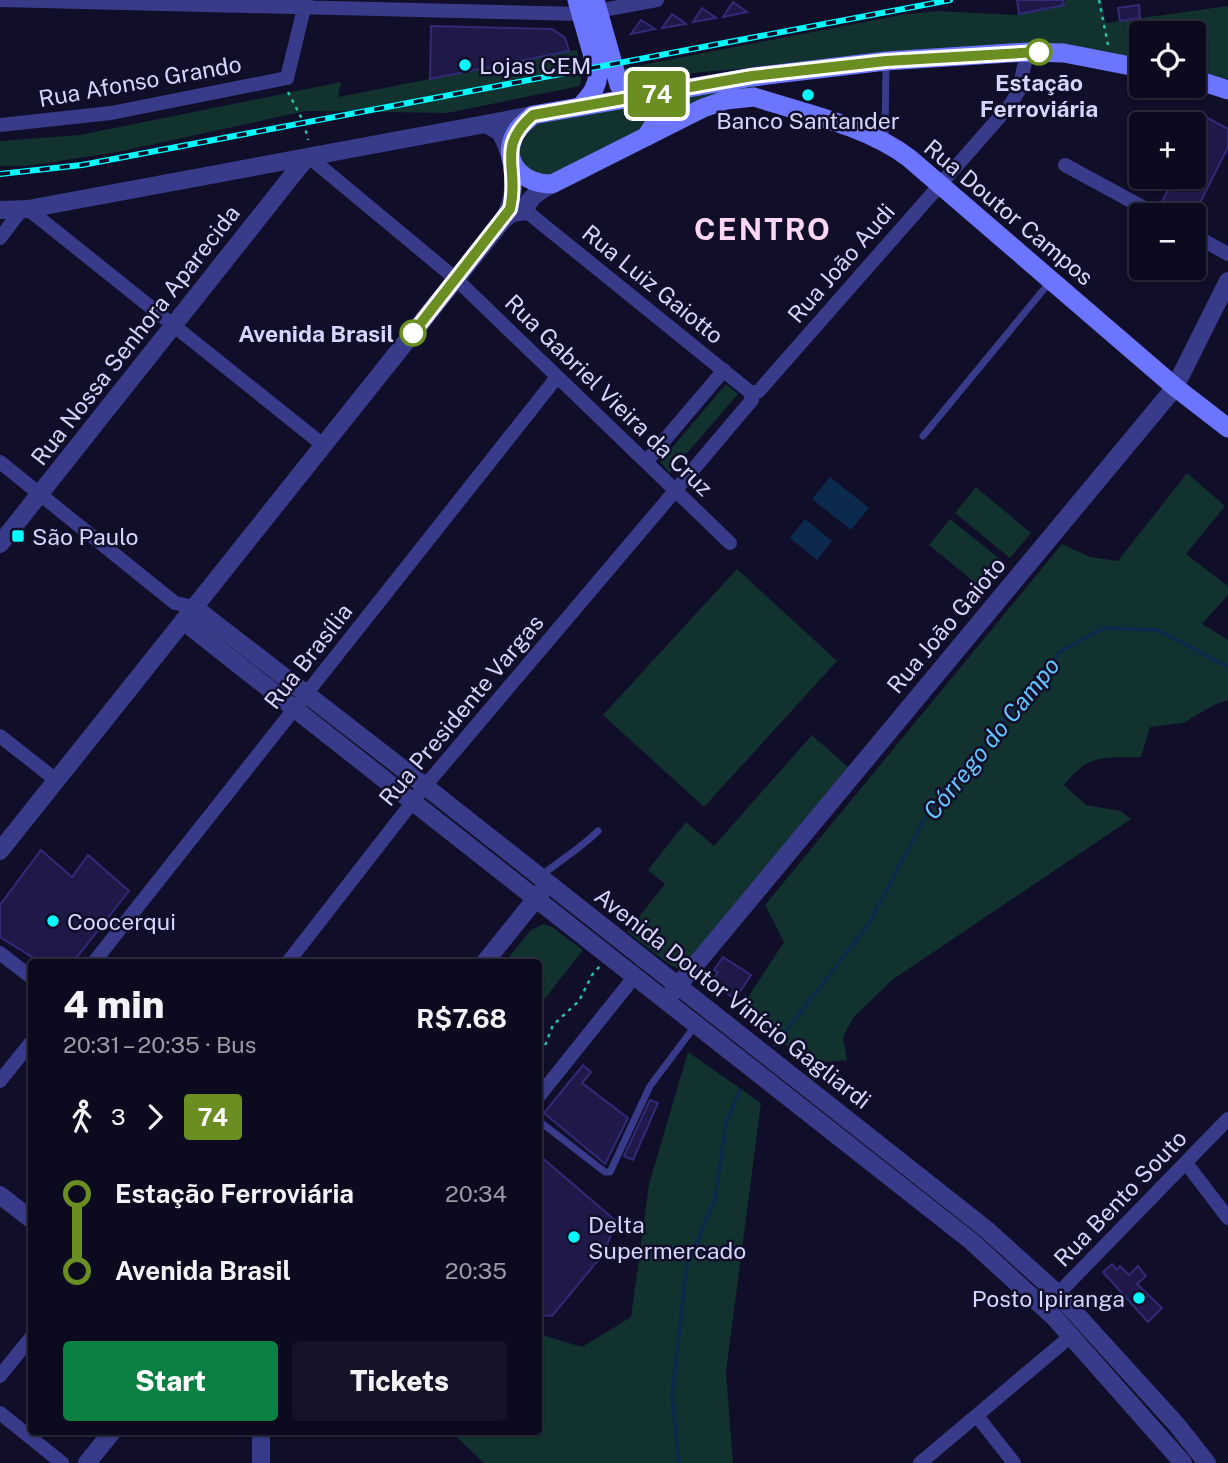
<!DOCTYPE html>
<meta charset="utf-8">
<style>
:root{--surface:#0c0a1e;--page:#151327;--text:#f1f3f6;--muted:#9a9aa4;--line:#2c2b3c;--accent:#0b8043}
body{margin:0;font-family:"Public Sans",sans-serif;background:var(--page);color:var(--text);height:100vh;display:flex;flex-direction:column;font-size:26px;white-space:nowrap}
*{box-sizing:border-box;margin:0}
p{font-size:23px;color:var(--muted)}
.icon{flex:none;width:38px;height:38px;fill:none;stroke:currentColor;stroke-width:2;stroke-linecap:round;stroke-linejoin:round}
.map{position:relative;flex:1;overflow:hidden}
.sheet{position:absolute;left:28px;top:959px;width:514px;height:476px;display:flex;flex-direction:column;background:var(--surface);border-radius:7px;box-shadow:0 2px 5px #0004,0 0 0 2px var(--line)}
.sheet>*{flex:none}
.badge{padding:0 14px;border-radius:5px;font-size:24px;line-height:46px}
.tools{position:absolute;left:1129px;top:21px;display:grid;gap:14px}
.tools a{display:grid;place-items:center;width:77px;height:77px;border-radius:7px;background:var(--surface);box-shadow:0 2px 5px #0004,0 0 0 2px var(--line);font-size:35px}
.map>.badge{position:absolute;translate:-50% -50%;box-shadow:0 0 0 4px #fff}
.legs{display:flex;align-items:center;gap:10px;height:77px;padding:0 35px;font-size:23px}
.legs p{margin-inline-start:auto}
.headline{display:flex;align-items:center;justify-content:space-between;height:119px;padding:0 35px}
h1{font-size:38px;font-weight:800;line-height:52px}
.button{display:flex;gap:14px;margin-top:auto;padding:14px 35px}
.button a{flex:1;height:80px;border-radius:7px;background:var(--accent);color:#fff;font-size:28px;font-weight:800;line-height:80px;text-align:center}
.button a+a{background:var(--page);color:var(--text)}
ul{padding:0 35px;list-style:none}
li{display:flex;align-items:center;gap:24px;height:77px;font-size:26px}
li i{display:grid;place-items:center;width:10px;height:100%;margin:0 9px;background:currentColor}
li i::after{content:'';width:18px;height:18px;margin:-9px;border:5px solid;border-radius:50%;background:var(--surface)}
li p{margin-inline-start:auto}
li:first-child i{background:linear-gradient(#0000 50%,currentColor 0)}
li:last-child i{background:linear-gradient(currentColor 50%,#0000 0)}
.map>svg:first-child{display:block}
.green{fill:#11322e}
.water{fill:#0c2a4e}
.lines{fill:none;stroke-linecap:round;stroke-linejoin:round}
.stream{stroke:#0c2a4e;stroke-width:3.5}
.building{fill:#1f1949;stroke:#332a77;stroke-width:2}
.path{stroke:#29bfa9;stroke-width:2.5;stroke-dasharray:3.5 5;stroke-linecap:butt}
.service{stroke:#373b89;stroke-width:7}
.minor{stroke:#373b89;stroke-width:14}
.tertiary{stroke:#373b89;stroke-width:18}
.secondary{stroke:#6c75ff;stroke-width:19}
.rail-casing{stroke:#01fbff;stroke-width:6}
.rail{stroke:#100e28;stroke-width:3.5;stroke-dasharray:10;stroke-linecap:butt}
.line-1-casing{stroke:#fff;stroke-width:16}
.line-1{stroke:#6b8e23;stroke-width:10}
.stop-1-dot{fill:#fff;stroke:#6b8e23;stroke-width:3.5}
.poi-dot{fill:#01fbff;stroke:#100e28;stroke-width:2.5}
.labels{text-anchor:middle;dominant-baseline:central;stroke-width:5;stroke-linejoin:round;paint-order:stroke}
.poi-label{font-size:23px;fill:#d6d5ff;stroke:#100e28;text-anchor:start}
.street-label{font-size:23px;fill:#d6d5ff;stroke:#100e28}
.stop-label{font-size:23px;font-weight:bold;fill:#d6d5ff;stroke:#100e28}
.water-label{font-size:24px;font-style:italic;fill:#63c4ff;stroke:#100e28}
.district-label{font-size:30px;font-weight:bold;letter-spacing:2px;fill:#ffd7f4;stroke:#100e28}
</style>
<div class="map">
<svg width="1228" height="1463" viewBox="0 0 1228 1463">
<rect width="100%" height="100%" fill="#100e28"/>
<path class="green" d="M 1065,0 L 1101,0 L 1106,23 L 1228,6 L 1228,79 L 1194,75 L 1194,33 L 1141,33 L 1141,63 L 1070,47 L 713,71 L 634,80 L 624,76 L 621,69 L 900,15 L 937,11 L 1014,15 L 1065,5 Z
M 577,50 L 582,73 L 580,86 L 447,113 L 306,111 L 118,152 L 27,166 L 0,166 L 0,141 L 80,135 L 341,82 L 338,97 Z
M 756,83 L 757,96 L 542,178 L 519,164 L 519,138 L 529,124 Z
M 726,384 L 738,394 L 670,473 L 660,462 Z
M 1187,473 L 1225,506 L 1186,554 L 1228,586 L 1228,595 L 1202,624 L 1228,640 L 1228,700 L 1216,704 L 1183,723 L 1150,727 L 1141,757 C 1104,758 1089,753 1064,785 L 1086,805 L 1121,811 L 1131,819 L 892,980 L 853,1018 L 843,1037 L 847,1060 L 809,1064 L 741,1008 L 784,942 L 765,905 L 1062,544 L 1090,557 L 1118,561 Z
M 976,487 L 1031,533 L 1010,558 L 955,513 Z
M 950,519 L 1006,564 L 984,590 L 929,545 Z
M 737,569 L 837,661 L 704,807 L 603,715 Z
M 812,735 L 850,769 L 684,967 L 677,968 L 670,965 L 627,932 L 665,884 L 648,870 L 686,822 L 714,846 Z
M 543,924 L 552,927 L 583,950 L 539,1006 L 539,962 L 505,962 L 531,930 Z
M 688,1052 L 761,1103 L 726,1372 L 733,1463 L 484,1463 L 451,1432 L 539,1432 L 539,1334 L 582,1347 L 631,1317 L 649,1184 Z"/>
<path class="water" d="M 830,477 L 869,508 L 851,530 L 812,499 Z
M 805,519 L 832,541 L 817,560 L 790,538 Z"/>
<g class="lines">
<path class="stream" d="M 775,1045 L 868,925 L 927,814 L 1061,651 L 1103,628 L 1157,630 L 1228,667
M 679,1463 L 672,1395 L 687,1265 L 715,1199 L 726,1123 L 740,1090"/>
</g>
<path class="building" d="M 1017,0 L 1063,0 L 1064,5 L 1019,14 Z
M 733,2 L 747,12 L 723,17 Z
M 1139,5 L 1140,18 L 1120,21 L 1118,8 Z
M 702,8 L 716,18 L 693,22 Z
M 672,14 L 686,24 L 662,28 Z
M 641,20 L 655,29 L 631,34 Z
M 431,26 L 552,29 L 565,38 L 569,51 L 430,79 Z
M 1204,116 L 1228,129 L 1228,147 L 1194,215 L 1176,215 L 1160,206 L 1174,177 L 1194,177 L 1194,138 Z
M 41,850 L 72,877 L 88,855 L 129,891 L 73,962 L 40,962 L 0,937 L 0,905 Z
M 723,957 L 751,975 L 735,999 L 711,983 L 718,972 L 714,970 Z
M 583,1065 L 591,1072 L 582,1083 L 628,1118 L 605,1164 L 544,1113 Z
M 650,1100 L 658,1103 L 633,1160 L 624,1156 Z
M 539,1155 L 616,1221 L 604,1253 L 552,1316 L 539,1315 Z
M 1112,1264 L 1117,1270 L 1120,1266 L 1129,1275 L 1138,1266 L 1146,1276 L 1137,1284 L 1162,1308 L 1148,1322 L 1103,1272 Z"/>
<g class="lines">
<path class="path" d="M 1099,0 L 1108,45
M 288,92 L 304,123 L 308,140
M 539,1061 L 553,1025 L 579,1001 L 592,975 L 600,966"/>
<path class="service" d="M 885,141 L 886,62
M 923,436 L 1049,283
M 541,876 C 559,861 581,848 598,831
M 539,1121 L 605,1172 L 610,1172 L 650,1086 L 695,1026"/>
<path class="minor" d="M 0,0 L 581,14 L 657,0
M 0,125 L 111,113 L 287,78 L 306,0
M 309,157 L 456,279 L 730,543
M 1065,165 L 1157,215
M 28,209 L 323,445
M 526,211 L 750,392
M 1194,235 L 1228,254
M 0,238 L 22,209
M 750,392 L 758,392 L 1011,104 L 1019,90 L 1027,52
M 0,462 L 175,603 L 194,607
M 646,462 L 724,370
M 0,736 L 56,780
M 0,953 L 32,978
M 94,962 L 557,377
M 288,962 L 425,786 L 752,400 L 750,392
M 0,1081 L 32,1041
M 539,1096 L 635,976
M 1186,1163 L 1228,1218
M 1051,1301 L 1228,1119
M 0,1376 L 32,1336
M 0,1413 L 62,1463
M 977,1416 L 1014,1463
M 920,1463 L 1071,1336"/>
<path class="tertiary" d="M 486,124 L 500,132 C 515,158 519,194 503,220
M 0,210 L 28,209 L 533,115
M 0,544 L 307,157
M 194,607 L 425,786 L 986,1229 L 1058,1294 L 1177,1425 L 1207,1463
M 183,621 L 971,1241 L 1054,1317 L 1183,1463
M 0,851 L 503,220 L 512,213 L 526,211 C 527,197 541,191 552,184
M 485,962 L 542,891
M 672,993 L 1167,397 L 1175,387 L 1228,281
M 0,1195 L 32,1220
M 87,1463 L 112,1432
M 261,1463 L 261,1432"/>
<path class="secondary" d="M 577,0 L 598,74 C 597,89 589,97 580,107
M 595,0 L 619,85 C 628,100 646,96 657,111 L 655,123 L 646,137
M 1141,68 L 1064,53 L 1027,52 L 886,61 L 752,77 L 533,115 C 525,122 518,127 514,136 C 501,165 525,184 552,184 L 703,108 L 726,100 L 754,97 C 804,113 867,126 909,158 L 1175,387 L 1228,428
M 1194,79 L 1228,90"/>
<defs>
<path id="rail" d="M 0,174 L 82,165 L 950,0"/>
</defs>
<use href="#rail" class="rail-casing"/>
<use href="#rail" class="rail"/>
</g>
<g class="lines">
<defs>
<path id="line-1" d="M 413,333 L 510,209 C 520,167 495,148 533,115 L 752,76 L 886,61 L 1039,52"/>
</defs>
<use href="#line-1" class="line-1-casing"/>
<use href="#line-1" class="line-1"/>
</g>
<g class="stop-1-dot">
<circle cx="1039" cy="52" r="12"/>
<circle cx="413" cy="333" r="12"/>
</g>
<g class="poi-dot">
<circle cx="465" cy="65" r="7"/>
<circle cx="808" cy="95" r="7"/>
<rect x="11" y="529" width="14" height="14" rx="3.5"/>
<circle cx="53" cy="921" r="7"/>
<circle cx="574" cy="1237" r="7"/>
<circle cx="1139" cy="1298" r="7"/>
</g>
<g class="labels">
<g class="poi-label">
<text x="479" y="65">Lojas CEM</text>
<text x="808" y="120" text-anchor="middle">Banco Santander</text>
<text x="32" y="536">São Paulo</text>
<text x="67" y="921">Coocerqui</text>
<text x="588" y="1224">Delta<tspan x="588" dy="26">Supermercado</tspan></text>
<text x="1125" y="1298" text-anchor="end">Posto Ipiranga</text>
</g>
<g class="street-label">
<text transform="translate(140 81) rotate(-10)">Rua Afonso Grando</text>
<text transform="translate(1009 212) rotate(40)">Rua Doutor Campos</text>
<text transform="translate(841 263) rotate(-49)">Rua João Audi</text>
<text transform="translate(653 284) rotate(39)">Rua Luiz Gaiotto</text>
<text transform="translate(135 335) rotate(-52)">Rua Nossa Senhora Aparecida</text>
<text transform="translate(609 395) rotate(44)">Rua Gabriel Vieira da Cruz</text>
<text transform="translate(946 625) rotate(-50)">Rua João Gaioto</text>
<text transform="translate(308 656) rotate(-52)">Rua Brasília</text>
<text transform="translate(461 710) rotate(-50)">Rua Presidente Vargas</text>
<text transform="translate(733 998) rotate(38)">Avenida Doutor Vinício Gagliardi</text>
<text transform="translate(1120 1198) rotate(-46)">Rua Bento Souto</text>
</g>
<g class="stop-label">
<text x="1039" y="82">Estação<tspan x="1039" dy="26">Ferroviária</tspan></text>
<text x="394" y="333" text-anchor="end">Avenida Brasil</text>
</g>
<g class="water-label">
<text transform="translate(991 738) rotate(-51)">Córrego do Campo</text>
</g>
<g class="district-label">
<text x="763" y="229">CENTRO</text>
</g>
</g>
</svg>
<div class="tools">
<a><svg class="icon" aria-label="locate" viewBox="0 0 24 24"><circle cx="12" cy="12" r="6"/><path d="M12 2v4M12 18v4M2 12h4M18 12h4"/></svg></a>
<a>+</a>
<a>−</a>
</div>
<b class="badge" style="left:657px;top:94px;background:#6b8e23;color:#fff">74</b>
<section class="sheet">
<div class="headline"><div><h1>4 min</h1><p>20:31 – 20:35 · Bus</p></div><b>R$7.68</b></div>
<div class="legs"><svg class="icon" aria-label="walk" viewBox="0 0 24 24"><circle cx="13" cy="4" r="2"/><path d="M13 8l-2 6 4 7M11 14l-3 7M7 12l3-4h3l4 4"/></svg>3<svg class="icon" aria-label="forward" viewBox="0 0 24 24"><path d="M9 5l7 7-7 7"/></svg><b class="badge" style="background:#6b8e23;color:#fff">74</b></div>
<ul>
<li><i style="color:#6b8e23"></i><b>Estação Ferroviária</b><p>20:34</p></li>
<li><i style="color:#6b8e23"></i><b>Avenida Brasil</b><p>20:35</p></li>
</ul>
<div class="button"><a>Start</a><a>Tickets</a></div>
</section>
</div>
